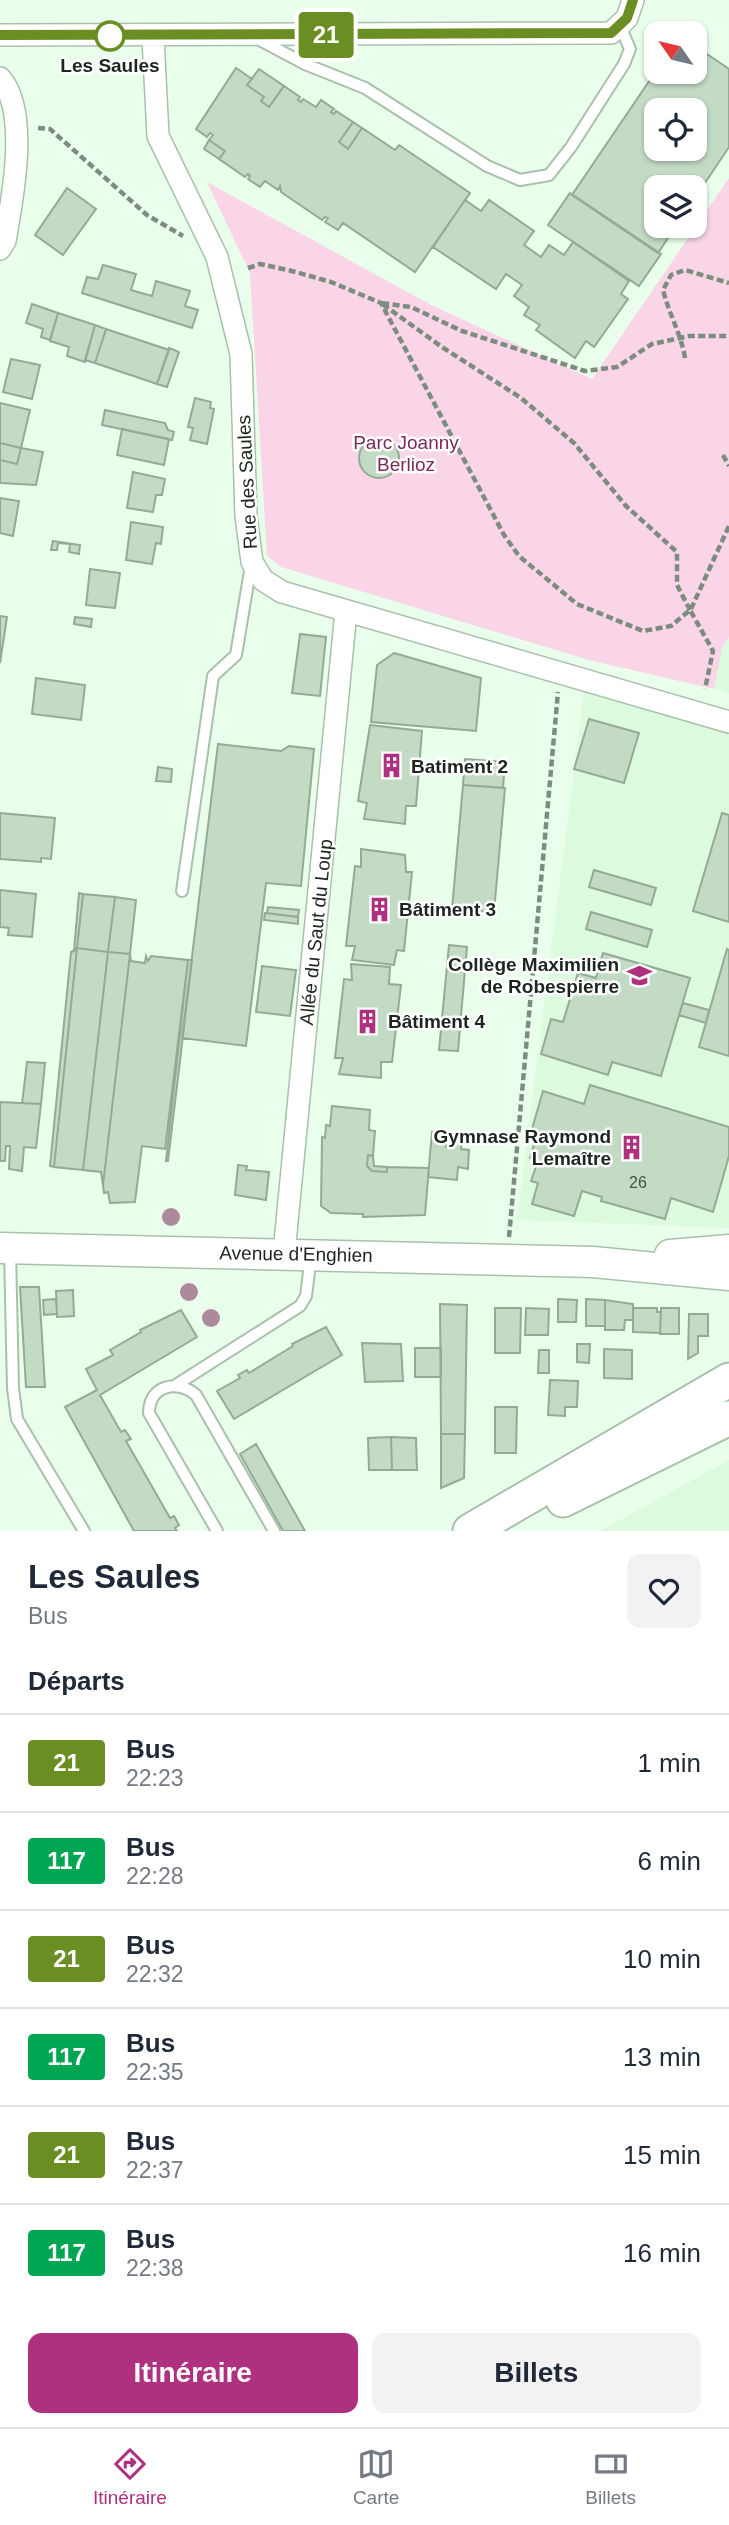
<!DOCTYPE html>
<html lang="fr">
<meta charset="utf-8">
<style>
:root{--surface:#fff;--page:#f2f2f3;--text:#1f2937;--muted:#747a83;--line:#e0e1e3;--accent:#af307f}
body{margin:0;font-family:Arial,sans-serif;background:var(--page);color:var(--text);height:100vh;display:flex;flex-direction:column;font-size:26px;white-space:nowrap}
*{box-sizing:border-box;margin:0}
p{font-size:23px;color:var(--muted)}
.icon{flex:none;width:38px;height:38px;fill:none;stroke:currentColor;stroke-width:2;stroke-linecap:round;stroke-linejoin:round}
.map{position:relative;height:1531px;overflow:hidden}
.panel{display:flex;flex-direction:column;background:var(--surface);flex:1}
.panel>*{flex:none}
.badge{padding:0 14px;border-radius:5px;font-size:24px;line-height:46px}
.needle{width:46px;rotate:304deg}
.controls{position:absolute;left:644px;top:21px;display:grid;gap:14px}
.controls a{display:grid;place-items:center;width:63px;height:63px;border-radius:14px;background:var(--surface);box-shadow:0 2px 5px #0004;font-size:35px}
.map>.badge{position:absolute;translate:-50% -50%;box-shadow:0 0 0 4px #fff}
h2{padding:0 28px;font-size:26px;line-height:63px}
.round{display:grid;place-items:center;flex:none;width:74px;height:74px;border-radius:14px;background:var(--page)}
.overview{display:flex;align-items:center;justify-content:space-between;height:119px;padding:0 28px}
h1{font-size:33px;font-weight:700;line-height:52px}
.cta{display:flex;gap:14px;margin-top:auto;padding:14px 28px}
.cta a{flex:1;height:80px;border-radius:14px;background:var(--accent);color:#fff;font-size:28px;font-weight:700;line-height:80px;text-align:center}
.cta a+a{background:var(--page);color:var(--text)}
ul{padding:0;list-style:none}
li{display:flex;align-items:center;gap:21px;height:98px;padding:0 28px;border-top:2px solid var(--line)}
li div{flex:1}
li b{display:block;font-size:26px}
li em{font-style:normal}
li .badge{min-width:77px;font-weight:700;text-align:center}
.tab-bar{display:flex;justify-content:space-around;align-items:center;height:98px;border-top:2px solid var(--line);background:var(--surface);font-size:19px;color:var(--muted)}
.tab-bar a{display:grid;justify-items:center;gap:4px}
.tab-bar .current{color:var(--accent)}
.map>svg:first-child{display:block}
.built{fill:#dbfade}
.green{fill:#f9d5e7}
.building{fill:#c3dac5;stroke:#93aa95;stroke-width:2;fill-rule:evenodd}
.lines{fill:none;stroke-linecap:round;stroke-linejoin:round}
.lane-casing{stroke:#a9c0ab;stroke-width:14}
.street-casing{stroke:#a9c0ab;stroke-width:24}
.secondary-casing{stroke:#a9c0ab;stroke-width:33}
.primary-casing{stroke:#a9c0ab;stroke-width:37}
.path{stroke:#7d8c7f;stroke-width:4.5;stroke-dasharray:7 3.5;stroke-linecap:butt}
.lane{stroke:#fff;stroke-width:10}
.street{stroke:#fff;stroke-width:21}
.secondary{stroke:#fff;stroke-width:30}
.primary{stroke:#fff;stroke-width:33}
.tree{fill:#ad899c}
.line-casing{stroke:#fff;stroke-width:16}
.line{stroke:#6b8e23;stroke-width:10}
.stop-dot{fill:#fff;stroke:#6b8e23;stroke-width:3.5}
.labels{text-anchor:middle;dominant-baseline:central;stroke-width:5;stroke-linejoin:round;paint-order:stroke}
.number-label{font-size:16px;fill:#465348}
.stop-label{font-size:19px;font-weight:bold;fill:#1d261e;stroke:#fff}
.park-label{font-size:19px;fill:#7b295a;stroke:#fff}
.street-label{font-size:19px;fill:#1d261e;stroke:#fff}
.poi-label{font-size:19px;font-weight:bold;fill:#1d261e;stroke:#fff;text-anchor:start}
</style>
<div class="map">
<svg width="729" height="1531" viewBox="0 0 729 1531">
<rect width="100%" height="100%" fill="#eafeec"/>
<path class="built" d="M 729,637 L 729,694 L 714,689 L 722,648 Z
M 585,683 L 729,731 L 729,1228 L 517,1220 Z
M 729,1460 L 729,1531 L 600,1531 Z"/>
<path class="green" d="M 729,178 L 729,637 L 722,648 L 714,689 L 589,660 L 281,567 L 267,556 L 250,273 L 207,182 L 431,305 L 592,379 Z"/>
<path class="building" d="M 704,52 L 729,69 L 729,147 L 695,198 L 695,187 L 656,187 L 656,226 L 676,226 L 658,253 L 572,195 L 656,71 L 695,72 L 695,65 ZM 656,110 L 695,110 L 695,149 L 656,149 Z
M 236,68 L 252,79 L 247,85 L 264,97 L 261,101 L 269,107 L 284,86 L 300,97 L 298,100 L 301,102 L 303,99 L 316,107 L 321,100 L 334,109 L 331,112 L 334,114 L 336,111 L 353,122 L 339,142 L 348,149 L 362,128 L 395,150 L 399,145 L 470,193 L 415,272 L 343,223 L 338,230 L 325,222 L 328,218 L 325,217 L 322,220 L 281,192 L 280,186 L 278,190 L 265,181 L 260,187 L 248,179 L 250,176 L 248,174 L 245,177 L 219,159 L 225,151 L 209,140 L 213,135 L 210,133 L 207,137 L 196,129 Z
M 259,69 L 284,86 L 269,107 L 261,101 L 264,97 L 247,85 Z
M 353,122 L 362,128 L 348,149 L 339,142 Z
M 209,140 L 225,151 L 219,159 L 204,149 Z
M 67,188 L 96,209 L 63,255 L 35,235 Z
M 570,193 L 661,254 L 639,286 L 548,225 Z
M 465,200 L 481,211 L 489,200 L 534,231 L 524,245 L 541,257 L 549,245 L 564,255 L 573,242 L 629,281 L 621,294 L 628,299 L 594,347 L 586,341 L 575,358 L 536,330 L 540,325 L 524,315 L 529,307 L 514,296 L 522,285 L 506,274 L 496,289 L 433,247 Z
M 103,265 L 136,274 L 131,290 L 152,296 L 156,281 L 190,291 L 185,306 L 198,310 L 192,328 L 82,293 L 87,277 L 98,279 Z
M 32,304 L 58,313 L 50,340 L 41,337 L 43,329 L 26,323 Z
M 58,313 L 95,325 L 85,362 L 67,356 L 69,347 L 50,341 Z
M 95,325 L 106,329 L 95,363 L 85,360 Z
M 106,329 L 169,350 L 157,384 L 95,363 Z
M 169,348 L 179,352 L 167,387 L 157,384 Z
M 11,359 L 40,365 L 32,399 L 3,392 Z
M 195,398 L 211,402 L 210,408 L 214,409 L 207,444 L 190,440 L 193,428 L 188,427 Z
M 0,403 L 30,410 L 21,448 L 0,443 Z
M 105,410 L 165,423 L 168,430 L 174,432 L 172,440 L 102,425 Z
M 122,429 L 169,439 L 164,465 L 117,455 Z
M359 458a20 20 0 1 1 40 0a20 20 0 1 1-40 0Z
M 0,443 L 21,448 L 17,464 L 0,460 Z
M 21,448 L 43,452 L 36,485 L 0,483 L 0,460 L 17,464 Z
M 133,472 L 165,479 L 162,495 L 156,495 L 153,512 L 127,508 Z
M 0,498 L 19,501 L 13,536 L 0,533 Z
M 131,522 L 163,527 L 161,544 L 156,543 L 152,564 L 126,560 Z
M 53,541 L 80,545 L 79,554 L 69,552 L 70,544 L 58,543 L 57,550 L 51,550 Z
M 90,569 L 120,573 L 115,608 L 86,605 Z
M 0,616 L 7,617 L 0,663 Z
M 75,617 L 92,619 L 91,627 L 74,624 Z
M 300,634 L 326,637 L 320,696 L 292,693 Z
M 394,653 L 481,678 L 476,731 L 371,722 L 377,665 Z
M 36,678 L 85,685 L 81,720 L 32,714 Z
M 589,719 L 639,733 L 624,783 L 574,769 Z
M 370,725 L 422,731 L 416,806 L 406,806 L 405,824 L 364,819 L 367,803 L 358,801 Z
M 218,744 L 281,751 L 289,746 L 314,749 L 301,886 L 266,883 L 246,1046 L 182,1038 Z
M 465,759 L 505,762 L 503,788 L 463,785 Z
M 158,767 L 172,769 L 171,782 L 156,781 Z
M 463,785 L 505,788 L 494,912 L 452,909 Z
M 0,813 L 55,818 L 51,859 L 41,858 L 41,862 L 0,859 Z
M 722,813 L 729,815 L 729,922 L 693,911 Z
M 361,849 L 405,855 L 406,872 L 412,872 L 404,951 L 397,950 L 394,965 L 352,960 L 355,946 L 346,946 L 355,866 L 361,867 Z
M 594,870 L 656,888 L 651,905 L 589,887 Z
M 0,890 L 36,894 L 32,937 L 8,935 L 9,928 L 0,927 Z
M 79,893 L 83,894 L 77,948 L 74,951 Z
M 83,894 L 115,897 L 108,952 L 77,948 Z
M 115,897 L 136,900 L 130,954 L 108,952 Z
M 268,907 L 299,910 L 298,917 L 267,913 Z
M 591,912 L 652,930 L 647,947 L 586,929 Z
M 265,913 L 298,917 L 298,924 L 264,920 Z
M 449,945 L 467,947 L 458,1051 L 439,1050 Z
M 77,948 L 108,952 L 83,1170 L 54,1167 Z
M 77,948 L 54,1167 L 50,1166 L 71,952 Z
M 727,949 L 729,950 L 729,1056 L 699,1047 Z
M 108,952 L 130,954 L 103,1185 L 101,1172 L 83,1170 Z
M 603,953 L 690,978 L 661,1076 L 612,1062 L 608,1075 L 541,1054 L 551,1019 L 563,1022 L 578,973 L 596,978 Z
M 130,954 L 131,961 L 145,963 L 146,956 L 148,961 L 151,956 L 188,960 L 165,1149 L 142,1146 L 135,1202 L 110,1203 L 108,1192 L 104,1193 L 103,1185 Z
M 188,960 L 192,960 L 168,1161 L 166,1161 Z
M 351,964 L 390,967 L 389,984 L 401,985 L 392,1062 L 381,1062 L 381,1078 L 339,1074 L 343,1058 L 335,1058 L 344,979 L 352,980 Z
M 262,966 L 296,970 L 290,1016 L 256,1012 Z
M 683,1003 L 709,1010 L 706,1023 L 679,1015 Z
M 27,1062 L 45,1063 L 41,1104 L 22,1104 Z
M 590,1085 L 729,1127 L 729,1156 L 713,1212 L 671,1198 L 665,1219 L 601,1201 L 602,1197 L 582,1191 L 574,1216 L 532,1204 L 538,1183 L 531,1181 L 538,1161 L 530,1158 L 536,1138 L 530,1136 L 543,1091 L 584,1104 Z
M 0,1102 L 41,1104 L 36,1148 L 24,1147 L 22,1171 L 9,1169 L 10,1146 L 6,1146 L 5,1161 L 0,1161 Z
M 332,1106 L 370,1110 L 369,1130 L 375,1131 L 373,1156 L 368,1155 L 367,1166 L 372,1171 L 387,1172 L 387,1167 L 429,1168 L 425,1215 L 363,1217 L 363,1214 L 331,1213 L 321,1206 L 322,1137 L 325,1138 L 326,1125 L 330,1126 Z
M 432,1132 L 447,1133 L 446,1147 L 450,1147 L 451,1133 L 462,1134 L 461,1149 L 469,1150 L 468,1169 L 458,1167 L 457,1180 L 428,1177 Z
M 368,1155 L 373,1156 L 374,1166 L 387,1167 L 387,1172 L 372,1171 L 367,1166 Z
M 238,1165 L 247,1166 L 246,1170 L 269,1172 L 266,1200 L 235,1195 Z
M 20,1287 L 39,1287 L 45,1387 L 26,1387 Z
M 73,1290 L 74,1316 L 57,1317 L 56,1291 Z
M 56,1299 L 57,1314 L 44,1315 L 43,1300 Z
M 558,1299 L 577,1300 L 576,1322 L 558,1322 Z
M 586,1299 L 605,1300 L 605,1326 L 586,1326 Z
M 605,1300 L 633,1304 L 633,1320 L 625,1320 L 624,1330 L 605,1330 Z
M 440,1304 L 467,1305 L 465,1434 L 441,1434 Z
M 495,1308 L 521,1308 L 520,1353 L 495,1353 Z
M 526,1308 L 549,1309 L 548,1335 L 525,1335 Z
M 633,1308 L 657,1308 L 657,1312 L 661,1312 L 660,1333 L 633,1332 Z
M 661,1308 L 679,1308 L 679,1334 L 660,1334 Z
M 181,1310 L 197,1337 L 100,1395 L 121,1432 L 125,1430 L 131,1439 L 126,1441 L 170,1518 L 174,1516 L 179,1525 L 175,1528 L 177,1531 L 134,1531 L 65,1407 L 97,1390 L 86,1369 L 113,1355 L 110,1350 L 141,1332 L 140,1330 Z
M 689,1314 L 708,1314 L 708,1336 L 698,1336 L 698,1353 L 688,1359 Z
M 326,1327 L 342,1355 L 234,1419 L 217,1391 L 240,1378 L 238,1375 L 247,1370 L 249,1373 L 293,1346 L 292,1344 Z
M 362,1343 L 401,1344 L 403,1381 L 365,1382 Z
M 577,1344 L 590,1344 L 589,1363 L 577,1362 Z
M 415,1348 L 441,1348 L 441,1377 L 415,1377 Z
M 604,1349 L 632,1350 L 632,1379 L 604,1378 Z
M 539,1350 L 549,1350 L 549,1373 L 538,1373 Z
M 550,1380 L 578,1381 L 577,1407 L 565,1407 L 565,1416 L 548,1415 Z
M 495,1407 L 517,1407 L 516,1453 L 495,1453 Z
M 441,1434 L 465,1434 L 464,1478 L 441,1488 Z
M 391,1437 L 392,1470 L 369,1470 L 368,1438 Z
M 391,1437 L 416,1438 L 417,1470 L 392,1470 Z
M 256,1444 L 305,1531 L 283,1531 L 240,1454 Z"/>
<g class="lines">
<defs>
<path id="lane" d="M 258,39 L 305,64 L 365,88 L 487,166 L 520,180 L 549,175 L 571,147 L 624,64 L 630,49 L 620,26
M 182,891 L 213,676 L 236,655 L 251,565
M 10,1251 L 13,1388 L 17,1419 L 84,1531
M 176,1385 L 300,1306 L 306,1296 L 311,1256
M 217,1531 L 149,1413 C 149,1385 178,1379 196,1395 L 274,1531"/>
<path id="street" d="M 0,35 L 611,33 L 627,18 L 633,0
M 153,37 L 158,136 L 217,257 L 241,354 L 246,516 L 252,562 L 263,580 L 282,592 L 729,722
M 0,78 C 30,111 12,201 5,241 L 0,249
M 284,1253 L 346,611"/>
<path id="secondary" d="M 0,1248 L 593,1262 L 729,1275
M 670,1255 L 729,1250"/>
<path id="primary" d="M 563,1500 L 729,1418
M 470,1531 L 729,1380"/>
</defs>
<use href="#lane" class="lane-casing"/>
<use href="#street" class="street-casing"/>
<use href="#secondary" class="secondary-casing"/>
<use href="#primary" class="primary-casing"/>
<path class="path" d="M 38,128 L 50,129 L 147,215 L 183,236
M 248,268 L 260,264 L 292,271 L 331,282 L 381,303 L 504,535 L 519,556 L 577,604 L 643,631 L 671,626 L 690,610 L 713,651 L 705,689
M 685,358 C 681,334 669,314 663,290 L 671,275 L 685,270 L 729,283
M 723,455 L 729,466
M 691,609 L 729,526
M 690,610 L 677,585 L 677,552 L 626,506 L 574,443 L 521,398 L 442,347 L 381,303 L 411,307 L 462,331 L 585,371 L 617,367 L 652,344 L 689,336 L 729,336
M 509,1237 L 558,692"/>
<use href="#lane" class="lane"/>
<use href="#street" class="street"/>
<use href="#secondary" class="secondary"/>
<use href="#primary" class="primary"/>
</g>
<g class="tree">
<circle cx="171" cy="1217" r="9"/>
<circle cx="189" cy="1292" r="9"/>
<circle cx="211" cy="1318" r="9"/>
</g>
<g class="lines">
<defs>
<path id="line" d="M 0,35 L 611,33 L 627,18 L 633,0"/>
</defs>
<use href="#line" class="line-casing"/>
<use href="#line" class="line"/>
</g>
<defs>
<symbol id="building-bare" viewBox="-9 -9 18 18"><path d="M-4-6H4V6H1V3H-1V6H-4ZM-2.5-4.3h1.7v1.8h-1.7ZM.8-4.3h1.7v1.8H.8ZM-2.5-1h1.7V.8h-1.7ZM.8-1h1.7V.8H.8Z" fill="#af307f" stroke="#fff" stroke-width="2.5" paint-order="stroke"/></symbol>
<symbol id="school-bare" viewBox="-9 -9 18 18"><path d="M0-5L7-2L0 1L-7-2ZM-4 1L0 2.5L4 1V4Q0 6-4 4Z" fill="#af307f" stroke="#fff" stroke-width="2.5" paint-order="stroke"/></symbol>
</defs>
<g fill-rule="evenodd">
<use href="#building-bare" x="374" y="748" width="35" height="35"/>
<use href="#building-bare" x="362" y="892" width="35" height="35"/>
<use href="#school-bare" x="622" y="958" width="35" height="35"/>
<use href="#building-bare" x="350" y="1004" width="35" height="35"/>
<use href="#building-bare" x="614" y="1130" width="35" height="35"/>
</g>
<circle class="stop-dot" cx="110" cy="36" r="14"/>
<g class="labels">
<g class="number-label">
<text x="638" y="1182">26</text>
</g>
<g class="stop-label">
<text x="110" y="65">Les Saules</text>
</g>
<g class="park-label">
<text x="406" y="442">Parc Joanny<tspan x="406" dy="22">Berlioz</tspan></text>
</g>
<g class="street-label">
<text transform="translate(247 482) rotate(-93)">Rue des Saules</text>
<text transform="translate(316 932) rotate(-84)">Allée du Saut du Loup</text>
<text transform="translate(296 1254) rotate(1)">Avenue d'Enghien</text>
</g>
<g class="poi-label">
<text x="411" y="766">Batiment 2</text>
<text x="399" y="909">Bâtiment 3</text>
<text x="619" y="964" text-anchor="end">Collège Maximilien<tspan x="619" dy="22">de Robespierre</tspan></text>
<text x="388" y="1021">Bâtiment 4</text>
<text x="611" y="1136" text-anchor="end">Gymnase Raymond<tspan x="611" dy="22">Lemaître</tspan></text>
</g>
</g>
</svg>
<div class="controls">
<a><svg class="needle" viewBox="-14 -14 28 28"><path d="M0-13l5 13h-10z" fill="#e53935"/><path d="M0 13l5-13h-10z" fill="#747a83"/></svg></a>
<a><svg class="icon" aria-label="locate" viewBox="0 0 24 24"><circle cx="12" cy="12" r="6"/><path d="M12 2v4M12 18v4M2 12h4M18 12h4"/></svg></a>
<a><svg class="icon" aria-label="layers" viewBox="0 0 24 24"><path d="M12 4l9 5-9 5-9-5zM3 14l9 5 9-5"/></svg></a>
</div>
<b class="badge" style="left:326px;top:35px;background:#6b8e23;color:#fff">21</b>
</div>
<section class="panel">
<div class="overview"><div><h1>Les Saules</h1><p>Bus</p></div><a class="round"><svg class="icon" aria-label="heart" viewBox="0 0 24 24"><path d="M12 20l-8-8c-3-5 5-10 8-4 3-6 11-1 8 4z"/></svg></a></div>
<h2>Départs</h2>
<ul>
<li><span class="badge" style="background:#6b8e23;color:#fff">21</span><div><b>Bus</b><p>22:23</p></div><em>1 min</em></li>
<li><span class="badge" style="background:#00a651;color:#fff">117</span><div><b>Bus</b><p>22:28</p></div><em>6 min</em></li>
<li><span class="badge" style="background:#6b8e23;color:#fff">21</span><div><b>Bus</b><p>22:32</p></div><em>10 min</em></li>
<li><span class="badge" style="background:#00a651;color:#fff">117</span><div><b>Bus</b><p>22:35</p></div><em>13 min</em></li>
<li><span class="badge" style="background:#6b8e23;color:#fff">21</span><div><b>Bus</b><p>22:37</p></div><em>15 min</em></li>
<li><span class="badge" style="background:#00a651;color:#fff">117</span><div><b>Bus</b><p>22:38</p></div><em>16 min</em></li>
</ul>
<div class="cta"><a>Itinéraire</a><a>Billets</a></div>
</section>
<nav class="tab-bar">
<a class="current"><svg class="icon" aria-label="directions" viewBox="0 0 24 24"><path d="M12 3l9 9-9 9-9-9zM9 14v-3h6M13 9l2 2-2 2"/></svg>Itinéraire</a>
<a><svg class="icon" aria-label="map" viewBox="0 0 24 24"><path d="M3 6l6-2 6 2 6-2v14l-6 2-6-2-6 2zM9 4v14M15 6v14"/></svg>Carte</a>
<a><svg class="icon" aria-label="tickets" viewBox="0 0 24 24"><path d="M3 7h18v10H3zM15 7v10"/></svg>Billets</a>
</nav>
